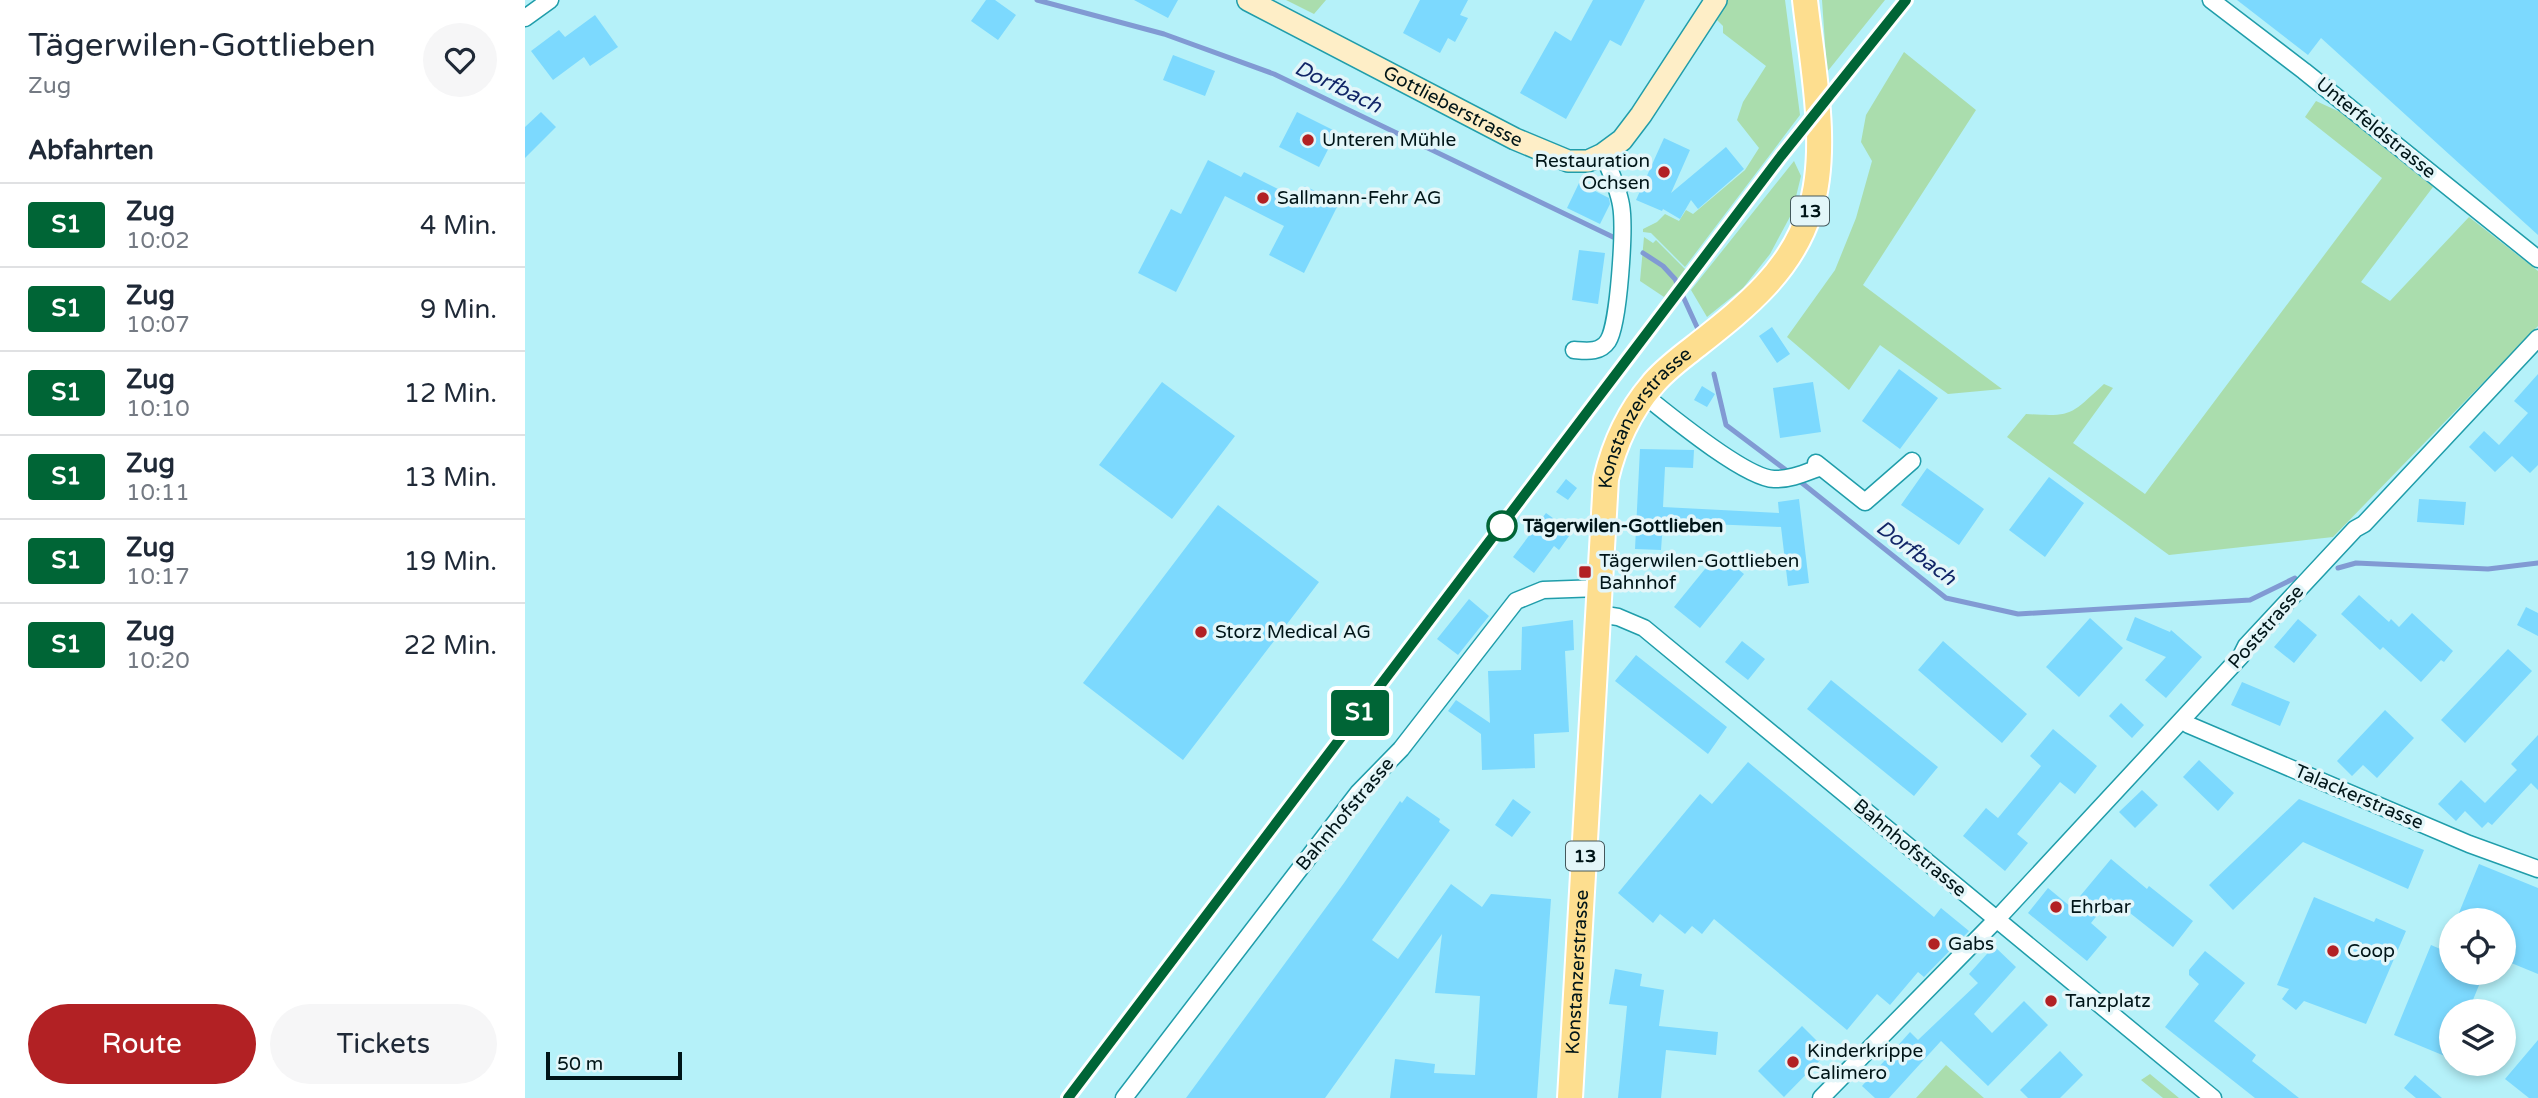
<!DOCTYPE html>
<html lang="de">
<meta charset="utf-8">
<style>
:root{--surface:#fff;--page:#f6f6f7;--text:#1f2937;--muted:#747a83;--line:#e0e1e3;--accent:#b22124}
body{margin:0;font-family:"Varela Round",sans-serif;background:var(--page);color:var(--text);height:100vh;display:flex;flex-direction:column;font-size:26px;white-space:nowrap}
*{box-sizing:border-box;margin:0}
p{font-size:23px;color:var(--muted)}
.icon{flex:none;width:38px;height:38px;fill:none;stroke:currentColor;stroke-width:2;stroke-linecap:round;stroke-linejoin:round}
.map{position:relative;flex:1;overflow:hidden}
.details{display:flex;flex-direction:column;background:var(--surface);width:525px}
.details>*{flex:none}
.badge{padding:0 14px;border-radius:5px;font-size:24px;line-height:46px}
.buttons{position:absolute;left:1914px;top:908px;display:grid;gap:14px}
.buttons a{display:grid;place-items:center;width:77px;height:77px;border-radius:50%;background:var(--surface);box-shadow:0 4px 10px #0003;font-size:35px}
.scale{position:absolute;left:21px;bottom:18px;width:136px;box-sizing:border-box;padding-left:7px;border:4px solid #001518;border-top:0;font-size:19px;line-height:24px;white-space:nowrap;color:#001518;-webkit-text-stroke:5px #e3f6f9;paint-order:stroke}
.map>.badge{position:absolute;translate:-50% -50%;box-shadow:0 0 0 4px #fff}
h2{padding:0 28px;font-size:26px;line-height:63px}
.round{display:grid;place-items:center;flex:none;width:74px;height:74px;border-radius:37px;background:var(--page)}
.overview{display:flex;align-items:center;justify-content:space-between;height:119px;padding:0 28px}
h1{font-size:33px;font-weight:600;line-height:52px}
.primary-button{display:flex;gap:14px;margin-top:auto;padding:14px 28px}
.primary-button a{flex:1;height:80px;border-radius:42px;background:var(--accent);color:#fff;font-size:28px;font-weight:600;line-height:80px;text-align:center}
.primary-button a+a{background:var(--page);color:var(--text)}
ul{padding:0;list-style:none}
li{display:flex;align-items:center;gap:21px;height:84px;padding:0 28px;border-top:2px solid var(--line)}
li div{flex:1}
li b{display:block;font-size:26px}
li em{font-style:normal}
li .badge{min-width:77px;font-weight:700;text-align:center}
main{display:flex;flex:1;min-height:0}
.map>svg:first-child{display:block}
.green{fill:#aaddad}
.lines{fill:none;stroke-linecap:round;stroke-linejoin:round}
.stream{stroke:#819ad3;stroke-width:5}
.building{fill:#7cd9fe}
.street-casing{stroke:#209daa;stroke-width:19}
.secondary-casing{stroke:#209daa;stroke-width:24}
.primary-casing{stroke:#fff;stroke-width:28}
.street{stroke:#fff;stroke-width:16}
.secondary{stroke:#feeec7;stroke-width:21}
.primary{stroke:#fdde8f;stroke-width:24}
.rail-casing{stroke:#315054;stroke-width:8}
.rail{stroke:#e3f6f9;stroke-width:5;stroke-dasharray:16;stroke-linecap:butt}
.line-casing{stroke:#fff;stroke-width:16}
.line{stroke:#006536;stroke-width:10}
.poi-dot{fill:#b22124;stroke:#e3f6f9;stroke-width:2.5}
.stop-dot{fill:#fff;stroke:#006536;stroke-width:3.5}
.labels{text-anchor:middle;dominant-baseline:central;stroke-width:7;stroke-linejoin:round;paint-order:stroke}
.shield{fill:#e3f6f9;stroke:#44585c;stroke-width:2}
.shield-label{font-size:18px;font-weight:bold;fill:#001518}
.street-label{font-size:19px;fill:#001518;stroke:#e3f6f9}
.poi-label{font-size:19px;fill:#001518;stroke:#e3f6f9;text-anchor:start}
.stop-label{font-size:19px;font-weight:bold;fill:#001518;stroke:#e3f6f9;text-anchor:start}
.water-label{font-size:21px;font-style:italic;fill:#122668;stroke:#e3f6f9}
</style>
<main>
<section class="details">
<div class="overview"><div><h1>Tägerwilen-Gottlieben</h1><p>Zug</p></div><a class="round"><svg class="icon" aria-label="heart" viewBox="0 0 24 24"><path d="M12 20l-8-8c-3-5 5-10 8-4 3-6 11-1 8 4z"/></svg></a></div>
<h2>Abfahrten</h2>
<ul>
<li><span class="badge" style="background:#006536;color:#fff">S1</span><div><b>Zug</b><p>10:02</p></div><em>4 Min.</em></li>
<li><span class="badge" style="background:#006536;color:#fff">S1</span><div><b>Zug</b><p>10:07</p></div><em>9 Min.</em></li>
<li><span class="badge" style="background:#006536;color:#fff">S1</span><div><b>Zug</b><p>10:10</p></div><em>12 Min.</em></li>
<li><span class="badge" style="background:#006536;color:#fff">S1</span><div><b>Zug</b><p>10:11</p></div><em>13 Min.</em></li>
<li><span class="badge" style="background:#006536;color:#fff">S1</span><div><b>Zug</b><p>10:17</p></div><em>19 Min.</em></li>
<li><span class="badge" style="background:#006536;color:#fff">S1</span><div><b>Zug</b><p>10:20</p></div><em>22 Min.</em></li>
</ul>
<div class="primary-button"><a>Route</a><a>Tickets</a></div>
</section>
<div class="map">
<svg width="2013" height="1098" viewBox="0 0 2013 1098">
<rect width="100%" height="100%" fill="#b5f1f9"/>
<path class="green" d="M 761,0 L 801,0 L 789,14 Z
M 1203,0 L 1260,0 L 1275,115 L 1160,267 L 1126,233 L 1118,232 L 1118,229 L 1132,222 L 1140,214 L 1154,221 L 1161,210 L 1168,214 L 1220,170 L 1234,148 L 1212,120 L 1218,102 L 1241,66 L 1198,33 L 1198,26 L 1190,18 Z
M 1297,0 L 1360,0 L 1302,72 Z
M 1379,52 L 1451,110 L 1338,285 L 1477,389 L 1423,394 L 1355,345 L 1324,390 L 1262,337 L 1310,270 L 1331,218 L 1347,161 L 1336,142 L 1341,115 Z
M 1791,101 L 1815,112 L 1908,187 L 1836,282 L 1865,301 L 1944,217 L 2013,271 L 2013,326 L 1808,537 L 1644,555 L 1482,437 L 1501,414 C 1548,417 1545,415 1579,384 L 1588,388 L 1548,443 L 1620,494 L 1857,178 L 1780,117 Z
M 1269,161 L 1276,176 L 1267,213 L 1245,254 L 1218,288 L 1182,317 L 1166,290 Z
M 1119,237 L 1128,243 L 1131,240 L 1160,269 L 1139,297 L 1115,281 Z
M 1421,1065 L 1459,1098 L 1391,1098 Z
M 1625,1074 L 1654,1098 L 1638,1098 L 1616,1080 Z"/>
<g class="lines">
<path class="stream" d="M 512,0 L 639,34 L 749,74 L 1088,237
M 1118,253 L 1138,266 L 1150,279 L 1172,327
M 1189,374 L 1201,425 L 1265,473
M 1272,479 L 1421,598 L 1493,614 L 1725,600 L 1770,578
M 1813,568 L 1831,563 L 1963,569 L 2013,563"/>
</g>
<path class="building" d="M 461,0 L 470,0 L 491,15 L 473,40 L 446,21 Z
M 609,0 L 653,0 L 643,18 Z
M 895,0 L 943,0 L 935,15 L 943,18 L 930,42 L 923,38 L 915,53 L 878,33 Z
M 1068,0 L 1120,0 L 1096,46 L 1085,40 L 1041,119 L 995,93 L 1030,31 L 1046,41 Z
M 1712,0 L 2013,0 L 2013,235 L 1796,38 L 1783,55 Z
M 70,15 L 93,47 L 65,66 L 59,57 L 28,80 L 6,51 L 34,30 L 40,37 Z
M 648,55 L 690,71 L 680,96 L 638,80 Z
M 16,112 L 31,127 L 0,158 L 0,127 Z
M 772,112 L 812,132 L 794,167 L 754,147 Z
M 1139,138 L 1165,150 L 1146,193 L 1201,147 L 1219,169 L 1173,209 L 1166,200 L 1155,219 L 1138,209 L 1137,211 L 1111,200 Z
M 683,160 L 716,177 L 719,172 L 773,199 L 780,186 L 814,203 L 779,273 L 744,255 L 759,226 L 700,196 L 651,292 L 613,273 L 646,209 L 656,214 Z
M 1054,183 L 1084,198 L 1085,204 L 1075,224 L 1042,208 Z
M 1054,250 L 1080,253 L 1073,304 L 1047,300 Z
M 1247,327 L 1265,354 L 1252,363 L 1234,336 Z
M 1374,369 L 1413,398 L 1375,449 L 1337,421 Z
M 2013,374 L 2013,465 L 2005,473 L 1987,456 L 1970,472 L 1944,447 L 1959,431 L 1974,445 L 2003,413 L 1989,401 Z
M 637,382 L 710,436 L 647,519 L 574,465 Z
M 1288,382 L 1296,432 L 1255,438 L 1248,388 Z
M 1177,386 L 1190,394 L 1182,407 L 1169,400 Z
M 1115,449 L 1169,450 L 1168,468 L 1140,467 L 1138,507 L 1254,513 L 1253,502 L 1274,499 L 1284,583 L 1263,586 L 1256,527 L 1138,522 L 1136,550 L 1110,549 Z
M 1402,468 L 1459,509 L 1434,545 L 1376,505 Z
M 1524,477 L 1559,503 L 1520,557 L 1484,530 Z
M 1041,479 L 1052,488 L 1043,500 L 1031,492 Z
M 1894,499 L 1941,502 L 1939,525 L 1892,522 Z
M 693,505 L 794,582 L 658,760 L 558,683 Z
M 1021,513 L 1047,532 L 1034,550 L 1029,546 L 1009,573 L 988,557 Z
M 1193,553 L 1219,574 L 1175,628 L 1149,607 Z
M 1834,595 L 1864,622 L 1866,619 L 1874,627 L 1887,613 L 1928,651 L 1919,662 L 1916,660 L 1896,682 L 1858,647 L 1855,650 L 1816,614 Z
M 944,599 L 964,616 L 933,655 L 912,639 Z
M 2001,607 L 2013,613 L 2013,636 L 1992,625 Z
M 1610,617 L 1645,632 L 1646,630 L 1677,657 L 1641,698 L 1620,680 L 1641,657 L 1601,640 Z
M 1565,618 L 1598,648 L 1554,697 L 1521,667 Z
M 1773,619 L 1792,635 L 1769,663 L 1749,647 Z
M 1048,620 L 1049,650 L 1040,651 L 1044,732 L 1009,734 L 1010,768 L 957,770 L 956,734 L 923,711 L 931,700 L 965,723 L 963,671 L 996,670 L 997,627 Z
M 1217,641 L 1240,659 L 1223,680 L 1200,662 Z
M 1418,641 L 1502,714 L 1477,743 L 1393,670 Z
M 1983,649 L 2007,671 L 1940,743 L 1916,720 Z
M 1111,655 L 1202,727 L 1183,754 L 1090,681 Z
M 1306,680 L 1413,767 L 1389,796 L 1282,709 Z
M 1717,682 L 1765,702 L 1755,726 L 1706,705 Z
M 1596,703 L 1619,725 L 1607,738 L 1584,716 Z
M 1860,710 L 1889,738 L 1852,778 L 1838,765 L 1827,776 L 1812,761 Z
M 1528,729 L 1572,766 L 1550,794 L 1535,782 L 1492,834 L 1503,843 L 1480,871 L 1438,836 L 1461,808 L 1473,818 L 1516,766 L 1505,756 Z
M 2013,735 L 2013,790 L 2006,783 L 1967,825 L 1963,822 L 1957,828 L 1940,811 L 1931,821 L 1913,804 L 1936,780 L 1960,803 L 1992,770 L 1986,764 Z
M 1674,760 L 1709,793 L 1693,811 L 1658,777 Z
M 1223,762 L 1409,917 L 1416,908 L 1444,931 L 1399,977 L 1393,972 L 1365,1005 L 1352,994 L 1322,1030 L 1189,919 L 1177,934 L 1167,926 L 1160,934 L 1135,914 L 1128,923 L 1093,893 L 1175,794 L 1187,804 Z
M 1617,790 L 1633,805 L 1610,828 L 1594,812 Z
M 882,796 L 915,819 L 914,822 L 925,830 L 847,940 L 873,959 L 926,884 L 957,907 L 966,894 L 1026,899 L 1012,1098 L 865,1098 L 870,1059 L 910,1064 L 909,1073 L 950,1075 L 955,996 L 910,993 L 917,934 L 800,1098 L 661,1098 L 819,883 L 875,801 L 877,803 Z
M 988,799 L 1006,812 L 987,837 L 970,825 Z
M 1774,799 L 1899,850 L 1883,889 L 1778,842 L 1708,910 L 1684,885 Z
M 1586,859 L 1622,889 L 1624,886 L 1668,921 L 1648,947 L 1586,898 L 1566,923 L 1582,937 L 1562,961 L 1503,913 L 1523,888 L 1546,907 Z
M 1954,864 L 2013,888 L 2013,974 L 1979,960 L 1979,920 L 1931,920 Z
M 1789,897 L 1849,922 L 1851,918 L 1881,931 L 1841,1024 L 1779,1001 L 1771,1010 L 1757,999 L 1764,989 L 1752,985 Z
M 1906,945 L 1927,954 L 1927,973 L 1959,973 L 1943,1012 L 1927,1012 L 1927,1059 L 1869,1035 Z
M 1469,946 L 1491,967 L 1449,1014 L 1467,1033 L 1499,1001 L 1523,1025 L 1463,1086 L 1416,1041 L 1364,1098 L 1350,1098 L 1337,1086 L 1385,1032 L 1393,1040 L 1453,983 L 1444,974 Z
M 1680,951 L 1720,983 L 1689,1021 L 1731,1055 L 1727,1061 L 1774,1098 L 1730,1098 L 1640,1027 L 1674,984 L 1664,975 L 1664,970 Z
M 1090,969 L 1117,974 L 1115,986 L 1139,990 L 1134,1026 L 1193,1032 L 1191,1055 L 1141,1050 L 1136,1098 L 1093,1098 L 1102,1006 L 1084,1004 Z
M 1277,1026 L 1303,1052 L 1259,1097 L 1233,1071 Z
M 2013,1040 L 2013,1098 L 2004,1098 L 1980,1079 Z
M 1535,1051 L 1558,1075 L 1535,1098 L 1503,1098 L 1495,1090 Z
M 1890,1075 L 1917,1098 L 1891,1098 L 1879,1088 Z"/>
<g class="lines">
<defs>
<path id="street" d="M 1686,0 L 1779,71 L 2013,259
M 0,18 L 25,0
M 1049,350 C 1062,351 1075,353 1083,341 C 1094,324 1100,227 1096,205 C 1093,187 1085,171 1078,154
M 1119,395 C 1144,415 1220,478 1249,479 C 1265,480 1282,472 1296,467
M 1291,463 L 1340,502 L 1387,461
M 1074,614 L 1093,617 L 1119,628 L 1688,1098
M 1657,720 L 1664,725 L 1944,844 L 2013,869
M 599,1098 L 833,793 L 876,749 L 991,601 L 1018,590 L 1075,588
M 1296,1098 L 1472,919 L 1716,656 L 1721,646 L 1830,529 L 1839,524 L 2013,338"/>
<g id="secondary">
<path id="s1" d="M 723,0 L 990,139 L 1043,161 L 1063,161 L 1078,154 L 1097,140 L 1116,115 L 1191,0"/>
</g>
<g id="primary">
<path id="s2" d="M 1045,1098 L 1081,479 C 1089,445 1104,412 1127,385 C 1139,370 1156,358 1171,346 C 1219,308 1266,272 1285,211 C 1305,149 1287,64 1280,0"/>
</g>
</defs>
<use href="#street" class="street-casing"/>
<use href="#secondary" class="secondary-casing"/>
<use href="#primary" class="primary-casing"/>
<use href="#street" class="street"/>
<use href="#secondary" class="secondary"/>
<use href="#primary" class="primary"/>
<defs>
<path id="rail" d="M 543,1098 L 1272,136 L 1381,0"/>
</defs>
<use href="#rail" class="rail-casing"/>
<use href="#rail" class="rail"/>
</g>
<g class="lines">
<defs>
<path id="line" d="M 543,1098 L 1256,156 L 1381,0"/>
</defs>
<use href="#line" class="line-casing"/>
<use href="#line" class="line"/>
</g>
<g class="poi-dot">
<circle cx="783" cy="140" r="7"/>
<circle cx="1139" cy="172" r="7"/>
<circle cx="738" cy="198" r="7"/>
<rect x="1053" y="565" width="14" height="14" rx="3.5"/>
<circle cx="676" cy="632" r="7"/>
<circle cx="1531" cy="907" r="7"/>
<circle cx="1409" cy="944" r="7"/>
<circle cx="1808" cy="951" r="7"/>
<circle cx="1526" cy="1001" r="7"/>
<circle cx="1268" cy="1062" r="7"/>
</g>
<circle class="stop-dot" cx="977" cy="526" r="14"/>
<g class="labels">
<g class="shield">
<rect x="1266" y="196.5" width="38" height="29" rx="5"/>
<rect x="1041" y="841.5" width="38" height="29" rx="5"/>
</g>
<g class="shield-label">
<text x="1285" y="211">13</text>
<text x="1060" y="856">13</text>
</g>
<g class="street-label">
<text stroke="none"><textPath href="#s1" startOffset="231">Gottlieberstrasse</textPath></text>
<text transform="translate(1851 128) rotate(39)">Unterfeldstrasse</text>
<text stroke="none"><textPath href="#s2" startOffset="693">Konstanzerstrasse</textPath></text>
<text transform="translate(1741 627) rotate(-49)">Poststrasse</text>
<text transform="translate(1834 797) rotate(23)">Talackerstrasse</text>
<text transform="translate(820 814) rotate(-50)">Bahnhofstrasse</text>
<text transform="translate(1385 848) rotate(40)">Bahnhofstrasse</text>
<text stroke="none"><textPath href="#s2" startOffset="126">Konstanzerstrasse</textPath></text>
</g>
<g class="poi-label">
<text x="797" y="140">Unteren Mühle</text>
<text x="1125" y="161" text-anchor="end">Restauration<tspan x="1125" dy="22">Ochsen</tspan></text>
<text x="752" y="198">Sallmann-Fehr AG</text>
<text x="1074" y="561">Tägerwilen-Gottlieben<tspan x="1074" dy="22">Bahnhof</tspan></text>
<text x="690" y="632">Storz Medical AG</text>
<text x="1545" y="907">Ehrbar</text>
<text x="1423" y="944">Gabs</text>
<text x="1822" y="951">Coop</text>
<text x="1540" y="1001">Tanzplatz</text>
<text x="1282" y="1051">Kinderkrippe<tspan x="1282" dy="22">Calimero</tspan></text>
</g>
<g class="stop-label">
<text x="998" y="526">Tägerwilen-Gottlieben</text>
</g>
<g class="water-label">
<text transform="translate(813 87) rotate(26)">Dorfbach</text>
<text transform="translate(1391 553) rotate(37)">Dorfbach</text>
</g>
</g>
</svg>
<div class="buttons">
<a><svg class="icon" aria-label="locate" viewBox="0 0 24 24"><circle cx="12" cy="12" r="6"/><path d="M12 2v4M12 18v4M2 12h4M18 12h4"/></svg></a>
<a><svg class="icon" aria-label="layers" viewBox="0 0 24 24"><path d="M12 4l9 5-9 5-9-5zM3 14l9 5 9-5"/></svg></a>
</div>
<div class="scale">50 m</div>
<b class="badge" style="left:835px;top:713px;background:#006536;color:#fff">S1</b>
</div>
</main>
